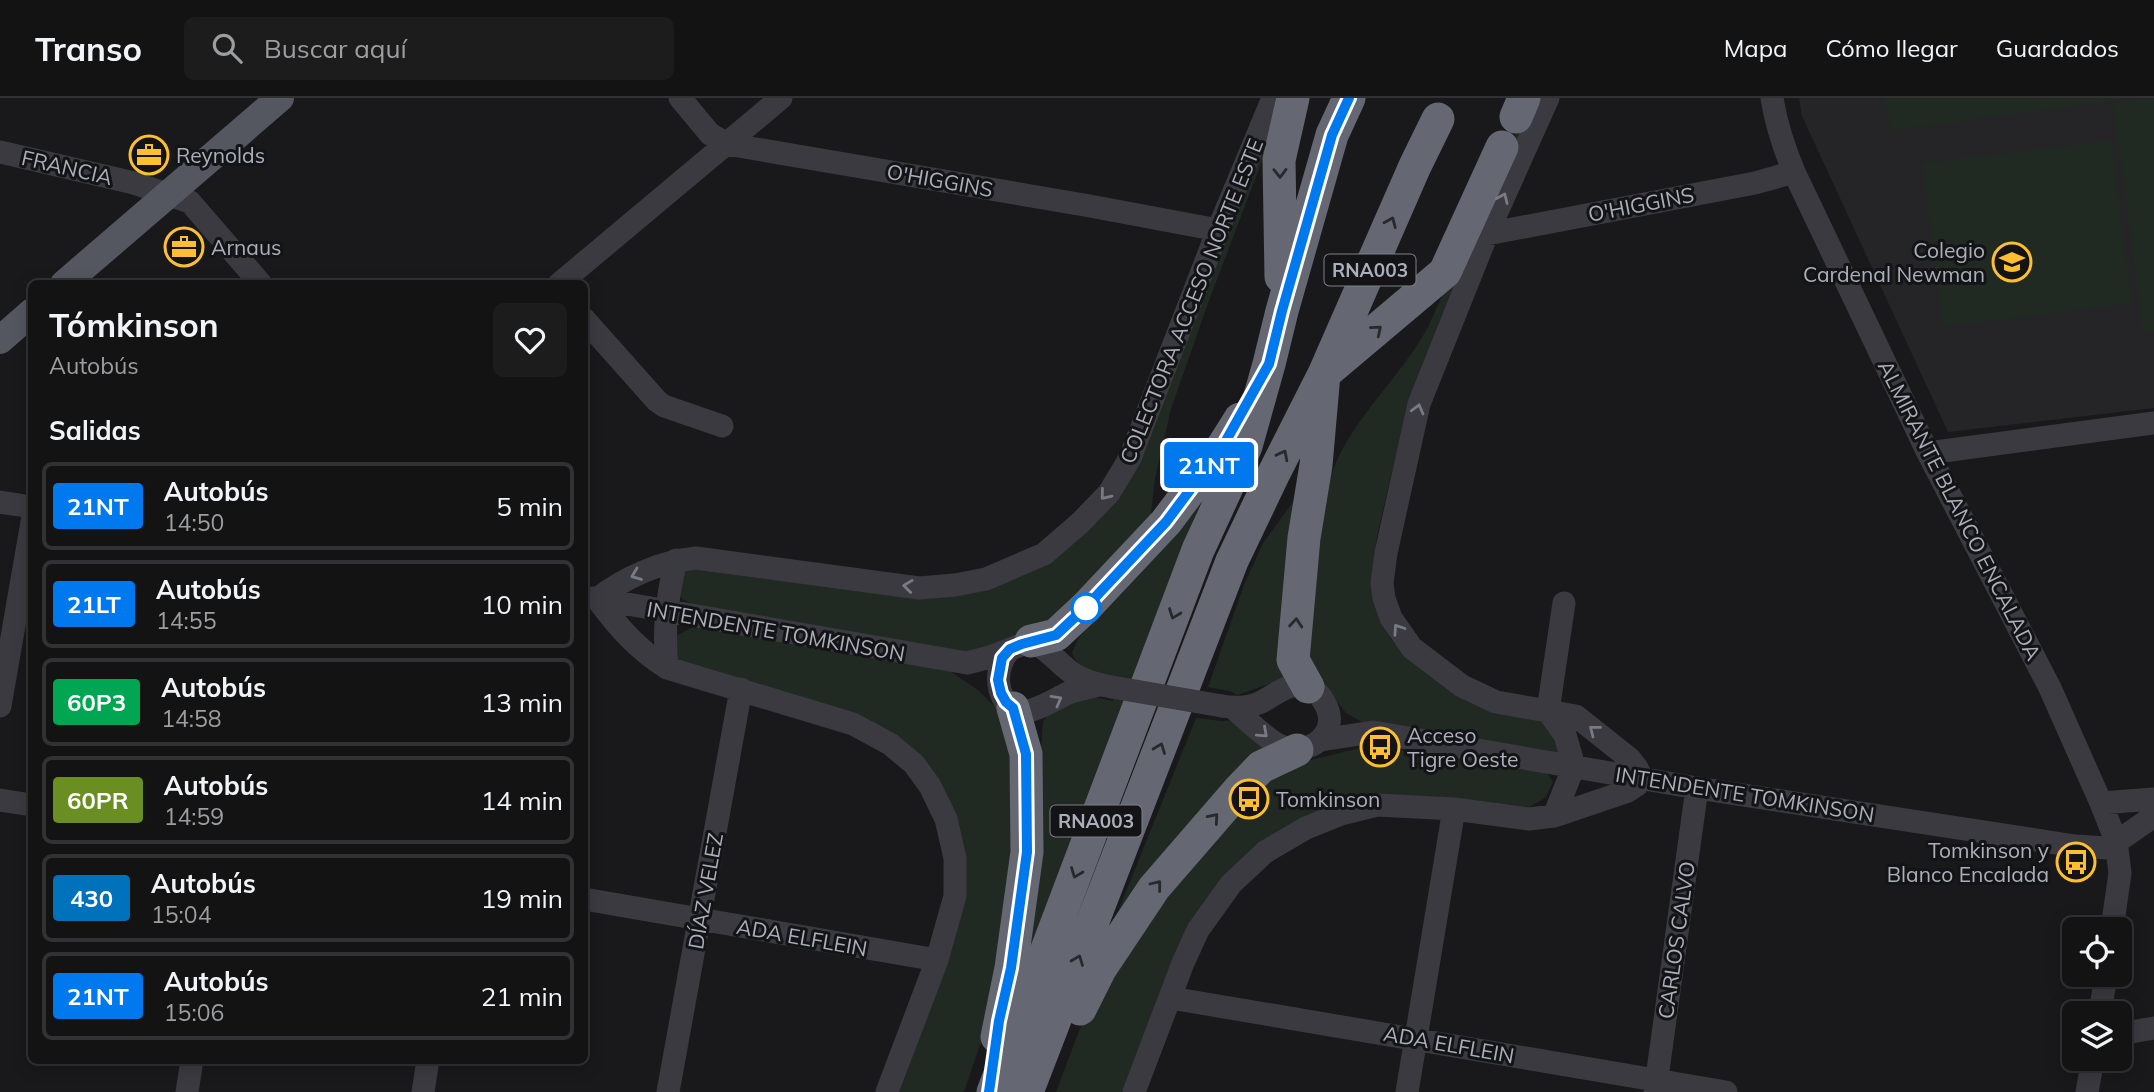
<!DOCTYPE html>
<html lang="es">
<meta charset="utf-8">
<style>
:root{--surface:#131314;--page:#1c1c1d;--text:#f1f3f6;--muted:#9d9ea0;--line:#323234}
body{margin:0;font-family:Mulish,sans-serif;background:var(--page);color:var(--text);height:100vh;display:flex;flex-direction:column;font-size:26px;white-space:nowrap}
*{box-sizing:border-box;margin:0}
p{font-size:23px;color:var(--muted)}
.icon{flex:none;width:38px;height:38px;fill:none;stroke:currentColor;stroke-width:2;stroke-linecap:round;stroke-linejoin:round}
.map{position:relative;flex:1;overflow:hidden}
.side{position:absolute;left:28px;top:182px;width:560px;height:784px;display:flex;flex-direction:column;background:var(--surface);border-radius:10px;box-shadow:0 4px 18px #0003,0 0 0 2px var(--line)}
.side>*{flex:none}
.badge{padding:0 14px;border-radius:5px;font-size:24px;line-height:46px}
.buttons{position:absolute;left:2062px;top:819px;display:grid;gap:14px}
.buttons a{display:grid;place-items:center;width:70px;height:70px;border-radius:10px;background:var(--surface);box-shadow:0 4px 18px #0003,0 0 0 2px var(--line);font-size:35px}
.map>.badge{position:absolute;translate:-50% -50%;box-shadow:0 0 0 4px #fff}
h2{padding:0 21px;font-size:26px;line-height:63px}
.round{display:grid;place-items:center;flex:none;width:74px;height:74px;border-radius:10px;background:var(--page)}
.headline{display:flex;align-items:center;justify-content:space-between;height:119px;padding:0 21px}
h1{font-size:33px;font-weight:700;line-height:52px}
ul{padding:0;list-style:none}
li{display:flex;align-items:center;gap:21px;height:88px;margin:0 14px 10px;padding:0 7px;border:4px solid var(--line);border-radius:10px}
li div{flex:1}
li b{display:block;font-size:26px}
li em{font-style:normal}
li .badge{min-width:77px;font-weight:700;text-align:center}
header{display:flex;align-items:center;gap:42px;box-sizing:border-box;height:98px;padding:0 35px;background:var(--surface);border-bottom:2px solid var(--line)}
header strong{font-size:33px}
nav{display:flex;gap:38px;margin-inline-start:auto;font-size:24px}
.search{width:490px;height:63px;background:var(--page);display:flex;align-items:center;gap:18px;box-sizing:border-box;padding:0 24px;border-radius:10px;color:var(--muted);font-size:26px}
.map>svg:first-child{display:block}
.built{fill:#252528}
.green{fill:#202a22}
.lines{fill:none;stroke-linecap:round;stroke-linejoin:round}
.minor{stroke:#3a3a40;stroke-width:23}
.major{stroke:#555760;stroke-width:28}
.highway{stroke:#656872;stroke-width:33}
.minor-bridge{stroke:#3a3a40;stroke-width:23}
.oneway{stroke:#28292d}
.oneway2{stroke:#787a84}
.line-casing{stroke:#fff;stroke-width:16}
.line{stroke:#0079ef;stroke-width:10}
.stop-dot{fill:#fff;stroke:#0079ef;stroke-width:3.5}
.labels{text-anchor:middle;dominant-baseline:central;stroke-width:6;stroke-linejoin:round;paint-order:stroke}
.shield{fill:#141416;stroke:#7e808a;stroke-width:2}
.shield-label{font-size:19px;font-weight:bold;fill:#abafbb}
.poi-label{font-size:21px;fill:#abafbb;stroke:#141416;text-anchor:start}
.street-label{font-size:21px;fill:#abafbb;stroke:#141416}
</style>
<header>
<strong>Transo</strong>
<div class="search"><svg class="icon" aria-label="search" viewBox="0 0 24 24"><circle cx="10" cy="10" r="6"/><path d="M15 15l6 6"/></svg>Buscar aquí</div>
<nav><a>Mapa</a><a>Cómo llegar</a><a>Guardados</a></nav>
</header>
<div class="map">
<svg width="2154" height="994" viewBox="0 0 2154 994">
<rect width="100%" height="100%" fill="#19191b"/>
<path class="built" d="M 1799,0 L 2154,0 L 2154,310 L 1948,334 L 1802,18 Z"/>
<path class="green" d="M 1286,0 L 1207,208 L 1171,311 L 1155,380 L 1150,425 L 1053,527 L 985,557 L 704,511 L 682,501 C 677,488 677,479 688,469 L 937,493 L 1030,466 L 1114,394 L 1232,121 Z
M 1532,0 L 1539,0 L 1406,319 L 1395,361 L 1377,438 L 1372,477 L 1373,504 L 1390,540 L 1407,559 L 1555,620 L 1559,661 L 1369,628 L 1346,615 L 1307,563 C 1311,528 1315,492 1319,456 C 1323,418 1323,387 1342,352 C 1366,308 1404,273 1428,229 Z
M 1885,0 L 2133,0 L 1890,33 Z
M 2154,0 L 2154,234 L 2143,236 L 2113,5 Z
M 2111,42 L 2132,206 L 1943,229 L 1922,65 Z
M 1222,368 L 1026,868 L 1043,623 L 1055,610 L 1087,598 L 1113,603 L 1123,579 C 1101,576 1082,578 1072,555 L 1078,541 Z
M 1296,400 L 1287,580 L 1237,597 L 1230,593 L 1208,589 L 1244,487 L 1263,445 Z
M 693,529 L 945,570 L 978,592 L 998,612 L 1012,633 L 1019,735 L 983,938 L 964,994 L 900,994 L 946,866 L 966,772 L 965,751 L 937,687 L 917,661 L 671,560 L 672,540 Z
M 1196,620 L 1221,623 L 1239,622 L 1269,649 L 1100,858 Z
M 1368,648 L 1545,672 L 1553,684 L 1546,699 L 1530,709 L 1384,697 L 1261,746 L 1174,866 L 1122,994 L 1056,994 L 1079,933 L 1110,869 L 1263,684 L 1311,662 Z"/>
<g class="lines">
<path class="minor" d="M 680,0 L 710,36 L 727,46 L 1090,108 L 1218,132
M 1772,0 C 1776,26 1784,50 1794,74 L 1928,355 L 2050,590 L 2101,705 L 2116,743 L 2120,775 L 2112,831
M 0,54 L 134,85 L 190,104 L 261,186
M 1487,136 L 1755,85 L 1794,74
M 559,186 L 781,0
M 584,221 L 657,303 L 664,308 L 722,328
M 1928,355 L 2154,325
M 0,404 L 32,409
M 593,500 L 967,565 L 990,559 L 1031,543 C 1049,551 1059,567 1075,577 C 1085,583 1100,587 1112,589
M 1010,551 C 1000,563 996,576 1000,592 C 1012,632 1046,605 1068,595 C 1078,591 1090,589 1100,587
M 667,570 C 663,531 667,500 676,462
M 0,608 L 32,424
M 1222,608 C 1234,610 1247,610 1259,605 C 1275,598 1289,582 1309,589 C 1315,592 1321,598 1324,604 C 1343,635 1308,661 1279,647 C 1266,641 1245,620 1233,610
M 1321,642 L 1373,634 L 1697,690 L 2075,748 L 2108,750 L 2154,718
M 0,702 L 32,707
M 2101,705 L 2154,701
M 1554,718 L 1574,668 L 1565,637 L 1548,613 L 1564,505
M 584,801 L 937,862
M 1171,900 L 1726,994
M 2100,915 L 2106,877
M 2119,936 L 2154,930
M 187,994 L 192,962
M 423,994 L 428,962
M 668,994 L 741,591
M 887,994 L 937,862 L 955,798 L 955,760 L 946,721 L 930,688 L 914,666 L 890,646 L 853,626 L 667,570 C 637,551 619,530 597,501 C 625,479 660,464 696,460 L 919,490 L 955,487 L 986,481 L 1044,456 L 1080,425 L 1109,395 L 1130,360 L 1218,132 L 1273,0
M 1134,994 L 1183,865 L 1198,832 L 1231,786 L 1265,754 L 1306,730 L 1341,716 L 1377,707 L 1454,711 L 1529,721 L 1554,718 L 1628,693 L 1637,687 L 1641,679 L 1637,670 L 1630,661 L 1576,618 L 1496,604 L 1462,588 L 1412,550 L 1391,520 L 1384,500 L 1382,485 L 1386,455 L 1419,306 L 1487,136 L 1548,0
M 1407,994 L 1454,711
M 1655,994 L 1697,690
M 2087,994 L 2093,961"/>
<path class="major" d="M 64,186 L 280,0
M 0,242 L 32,214"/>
<path class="highway" d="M 1516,19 L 1524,0
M 1281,179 L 1279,62 L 1293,0
M 1031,543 L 1056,537 L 1087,508 L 1166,424 L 1223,348 L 1240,321
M 1308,589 L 1293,562 L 1304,440 L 1316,367 L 1324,276 L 1445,174 L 1502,49
M 1080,911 L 1100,871 L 1154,790 L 1238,693 L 1261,669 L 1297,652
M 997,939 L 1011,870 L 1027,754 L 1026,656 L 1013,610
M 993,994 L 1198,452 L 1246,348 L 1269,266 L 1282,213 L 1332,37 L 1349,0
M 1027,994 L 1232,463 L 1274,375 L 1324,276 L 1415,68 L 1438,21"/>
<path class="minor-bridge" d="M 1112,589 L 1222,608"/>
</g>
<defs><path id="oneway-chevron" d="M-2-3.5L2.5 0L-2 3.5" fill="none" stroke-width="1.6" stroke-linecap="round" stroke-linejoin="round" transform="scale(1.75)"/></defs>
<g class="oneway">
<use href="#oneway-chevron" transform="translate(1280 75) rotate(89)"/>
<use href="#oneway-chevron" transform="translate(1391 124) rotate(-67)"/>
<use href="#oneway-chevron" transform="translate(1377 232) rotate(-40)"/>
<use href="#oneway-chevron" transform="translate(1283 357) rotate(-63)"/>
<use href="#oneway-chevron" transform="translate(1174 516) rotate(111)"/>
<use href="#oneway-chevron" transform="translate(1296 525) rotate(-85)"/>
<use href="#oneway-chevron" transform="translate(1160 650) rotate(-69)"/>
<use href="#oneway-chevron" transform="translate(1214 720) rotate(-49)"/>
<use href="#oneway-chevron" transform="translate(1076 775) rotate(111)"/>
<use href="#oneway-chevron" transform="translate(1157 787) rotate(-52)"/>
<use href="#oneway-chevron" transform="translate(1078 862) rotate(-69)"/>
</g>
<g class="oneway2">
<use href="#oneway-chevron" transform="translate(1503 100) rotate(-66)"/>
<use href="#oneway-chevron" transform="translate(1418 311) rotate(-75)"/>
<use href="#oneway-chevron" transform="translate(1105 397) rotate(129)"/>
<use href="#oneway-chevron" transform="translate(636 477) rotate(159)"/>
<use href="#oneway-chevron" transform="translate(908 488) rotate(-173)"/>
<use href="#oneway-chevron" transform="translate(1398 531) rotate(-124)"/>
<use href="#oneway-chevron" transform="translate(1057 602) rotate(-29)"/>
<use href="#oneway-chevron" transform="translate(1594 632) rotate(-142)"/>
<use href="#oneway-chevron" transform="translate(1263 635) rotate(42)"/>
</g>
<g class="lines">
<defs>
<path id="line" d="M 989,994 L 999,923 L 1011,870 L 1027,754 L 1026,656 L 1013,610 L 1006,604 L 1001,595 L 998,582 L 1002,560 L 1010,551 L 1022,546 L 1056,537 L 1087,508 L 1166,424 L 1223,348 L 1269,266 L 1282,213 L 1332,37 L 1349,0"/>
</defs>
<use href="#line" class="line-casing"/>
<use href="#line" class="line"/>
</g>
<defs>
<symbol id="office-ring" viewBox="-11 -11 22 22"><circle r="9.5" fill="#141416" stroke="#fbbf31" stroke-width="1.5"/><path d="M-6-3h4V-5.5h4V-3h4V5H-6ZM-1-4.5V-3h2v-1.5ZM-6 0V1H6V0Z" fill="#fbbf31"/></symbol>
<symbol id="school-ring" viewBox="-11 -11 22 22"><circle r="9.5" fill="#141416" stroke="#fbbf31" stroke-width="1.5"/><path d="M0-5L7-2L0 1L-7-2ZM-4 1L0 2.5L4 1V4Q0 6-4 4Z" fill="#fbbf31"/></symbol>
<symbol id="bus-ring" viewBox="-11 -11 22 22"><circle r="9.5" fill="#141416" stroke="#fbbf31" stroke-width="1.5"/><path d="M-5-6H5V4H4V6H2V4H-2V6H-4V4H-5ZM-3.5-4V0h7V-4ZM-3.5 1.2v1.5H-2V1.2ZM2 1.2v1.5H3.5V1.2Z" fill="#fbbf31"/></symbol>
</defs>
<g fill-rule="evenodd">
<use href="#office-ring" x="127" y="35" width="44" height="44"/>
<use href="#office-ring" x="162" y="127" width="44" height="44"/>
<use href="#school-ring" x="1990" y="142" width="44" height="44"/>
<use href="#bus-ring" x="1358" y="627" width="44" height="44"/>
<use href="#bus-ring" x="1227" y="679" width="44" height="44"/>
<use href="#bus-ring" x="2054" y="742" width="44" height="44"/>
</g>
<circle class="stop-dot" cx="1086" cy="510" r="14"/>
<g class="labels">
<g class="shield">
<rect x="1324.5" y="156.5" width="91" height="31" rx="5"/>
<rect x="1050.5" y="707.5" width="91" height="31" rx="5"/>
</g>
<g class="shield-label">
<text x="1370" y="172">RNA003</text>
<text x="1096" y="723">RNA003</text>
</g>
<g class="poi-label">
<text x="176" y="57">Reynolds</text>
<text x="211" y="149">Arnaus</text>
<text x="1985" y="152" text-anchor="end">Colegio<tspan x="1985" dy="24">Cardenal Newman</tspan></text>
<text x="1407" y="637">Acceso<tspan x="1407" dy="24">Tigre Oeste</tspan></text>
<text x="1276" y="701">Tomkinson</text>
<text x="2049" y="752" text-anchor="end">Tomkinson y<tspan x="2049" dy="24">Blanco Encalada</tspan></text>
</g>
<g class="street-label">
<text transform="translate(67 69) rotate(13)">FRANCIA</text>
<text transform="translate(940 82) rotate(10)">O'HIGGINS</text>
<text transform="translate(1641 106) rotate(-11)">O'HIGGINS</text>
<text transform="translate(1191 203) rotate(-68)">COLECTORA ACCESO NORTE ESTE</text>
<text transform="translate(1960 412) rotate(63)">ALMIRANTE BLANCO ENCALADA</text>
<text transform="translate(776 533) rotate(10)">INTENDENTE TOMKINSON</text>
<text transform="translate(1745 696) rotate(9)">INTENDENTE TOMKINSON</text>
<text transform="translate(705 793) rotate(-80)">DÍAZ VELEZ</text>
<text transform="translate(802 839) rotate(10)">ADA ELFLEIN</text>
<text transform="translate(1676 842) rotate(-82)">CARLOS CALVO</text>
<text transform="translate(1449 946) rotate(10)">ADA ELFLEIN</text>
</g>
</g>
</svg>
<div class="buttons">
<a><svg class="icon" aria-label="locate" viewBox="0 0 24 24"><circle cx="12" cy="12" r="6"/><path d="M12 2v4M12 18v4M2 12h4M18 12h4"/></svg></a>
<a><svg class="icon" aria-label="layers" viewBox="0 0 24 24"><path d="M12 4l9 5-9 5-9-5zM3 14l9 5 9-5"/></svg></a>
</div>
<b class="badge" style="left:1209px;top:367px;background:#0079ef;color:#fff">21NT</b>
<section class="side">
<div class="headline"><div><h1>Tómkinson</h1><p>Autobús</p></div><a class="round"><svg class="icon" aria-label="heart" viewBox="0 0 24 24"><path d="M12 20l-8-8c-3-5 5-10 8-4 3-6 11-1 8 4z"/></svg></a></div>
<h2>Salidas</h2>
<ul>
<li><span class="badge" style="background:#0079ef;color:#fff">21NT</span><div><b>Autobús</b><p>14:50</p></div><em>5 min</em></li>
<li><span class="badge" style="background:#0079ef;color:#fff">21LT</span><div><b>Autobús</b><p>14:55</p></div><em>10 min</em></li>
<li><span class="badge" style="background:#00a651;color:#fff">60P3</span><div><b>Autobús</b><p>14:58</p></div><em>13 min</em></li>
<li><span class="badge" style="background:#6b8e23;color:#fff">60PR</span><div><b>Autobús</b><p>14:59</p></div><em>14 min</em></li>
<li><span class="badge" style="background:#0072bc;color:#fff">430</span><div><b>Autobús</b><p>15:04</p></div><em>19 min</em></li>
<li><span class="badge" style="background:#0079ef;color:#fff">21NT</span><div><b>Autobús</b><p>15:06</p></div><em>21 min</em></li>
</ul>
</section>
</div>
